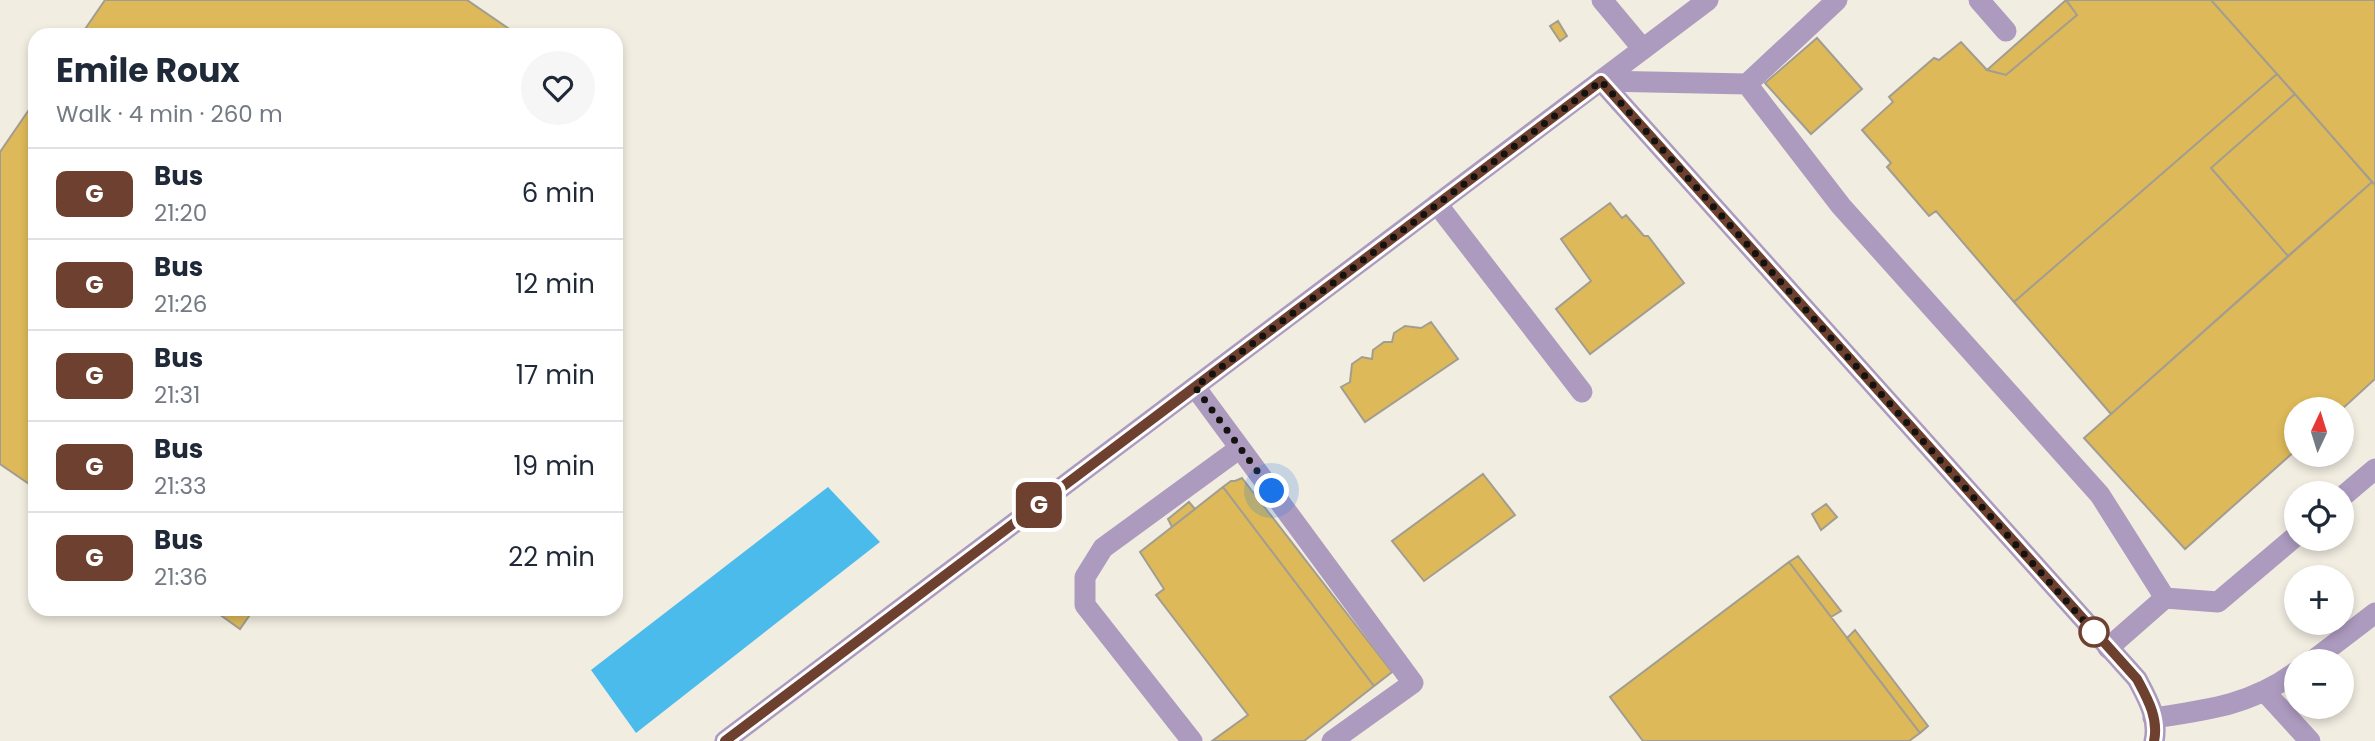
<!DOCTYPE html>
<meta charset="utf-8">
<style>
:root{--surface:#fff;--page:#f6f6f7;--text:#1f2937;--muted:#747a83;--line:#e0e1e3}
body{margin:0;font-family:Poppins,sans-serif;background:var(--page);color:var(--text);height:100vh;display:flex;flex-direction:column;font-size:26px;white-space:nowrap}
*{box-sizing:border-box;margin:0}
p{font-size:23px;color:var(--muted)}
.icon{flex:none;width:38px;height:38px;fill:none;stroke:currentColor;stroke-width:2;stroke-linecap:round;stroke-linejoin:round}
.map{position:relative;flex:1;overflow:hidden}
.details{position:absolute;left:28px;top:28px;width:595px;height:588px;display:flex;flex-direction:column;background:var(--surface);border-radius:21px;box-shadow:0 4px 10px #0003}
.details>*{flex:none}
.badge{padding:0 14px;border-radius:10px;font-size:24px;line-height:46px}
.needle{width:46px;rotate:4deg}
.tools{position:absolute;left:2284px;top:397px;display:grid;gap:14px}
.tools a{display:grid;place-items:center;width:70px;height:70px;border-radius:50%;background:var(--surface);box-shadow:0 4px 10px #0003;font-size:35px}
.you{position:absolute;width:35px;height:35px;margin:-18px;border:5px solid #fff;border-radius:50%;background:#1a73e8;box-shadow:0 0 0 10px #1a73e833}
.map>.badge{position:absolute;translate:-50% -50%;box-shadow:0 0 0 4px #fff}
.round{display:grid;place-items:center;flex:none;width:74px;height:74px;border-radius:37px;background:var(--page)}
.head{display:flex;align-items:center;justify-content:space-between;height:119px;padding:0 28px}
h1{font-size:33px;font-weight:700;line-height:52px}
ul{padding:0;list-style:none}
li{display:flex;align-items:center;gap:21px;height:91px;padding:0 28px;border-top:2px solid var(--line)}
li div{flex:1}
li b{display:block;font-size:26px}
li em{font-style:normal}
li .badge{min-width:77px;font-weight:700;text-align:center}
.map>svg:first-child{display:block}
.water{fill:#4bbbeb}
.building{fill:#ddb959;stroke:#a29d91;stroke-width:2}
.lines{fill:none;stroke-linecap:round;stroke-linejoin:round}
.lane{stroke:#ad9bbf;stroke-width:21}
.street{stroke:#ad9bbf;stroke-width:21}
.line-casing{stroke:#fff;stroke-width:16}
.line{stroke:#6e4030;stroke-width:10}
.walk{stroke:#15130f;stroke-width:7;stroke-dasharray:0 12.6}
.stop-dot{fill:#fff;stroke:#6e4030;stroke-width:3.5}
</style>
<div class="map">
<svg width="2375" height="741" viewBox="0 0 2375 741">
<rect width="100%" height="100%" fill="#f2ede1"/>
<path class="water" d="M 828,487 L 880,542 L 636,733 L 591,670 Z"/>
<path class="building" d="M 105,0 L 467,0 L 518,35 L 81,35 Z
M 2066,0 L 2211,0 L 2277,74 L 2014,302 L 1936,211 L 1929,216 L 1887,167 L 1891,163 L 1862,130 L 1893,102 L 1889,97 L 1934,58 L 1939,60 L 1961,42 L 1987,70 L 2006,75 L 2077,15 Z
M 2066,0 L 2077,15 L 2006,75 L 1987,70 Z
M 2211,0 L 2375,0 L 2375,185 L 2277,74 Z
M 1558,21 L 1567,36 L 1560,41 L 1550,26 Z
M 1817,38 L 1862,89 L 1811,134 L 1765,83 Z
M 2277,74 L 2295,94 L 2211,168 L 2288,256 L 2111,414 L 2014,302 Z
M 2295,94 L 2372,182 L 2288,256 L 2211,168 Z
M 35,101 L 35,488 L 0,464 L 0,152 Z
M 2372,182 L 2375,185 L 2375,379 L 2341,410 L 2296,410 L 2296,450 L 2185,549 L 2084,438 Z
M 1610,203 L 1622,218 L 1626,215 L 1644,236 L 1648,236 L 1684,283 L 1590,354 L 1556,309 L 1591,281 L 1561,239 Z
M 1431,322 L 1458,359 L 1365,422 L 1341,387 L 1350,382 L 1352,364 L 1362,357 L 1372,359 L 1373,350 L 1384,342 L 1392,342 L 1394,333 L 1405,326 L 1421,328 Z
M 1483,474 L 1515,515 L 1424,581 L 1392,541 Z
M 1242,478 L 1392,672 L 1374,686 L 1223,487 L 1231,481 L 1235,481 Z
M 1223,487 L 1374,686 L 1304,741 L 1212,741 L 1248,715 L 1156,595 L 1164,589 L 1140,552 Z
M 1189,502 L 1195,509 L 1172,527 L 1168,519 Z
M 1826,504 L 1837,517 L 1821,530 L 1812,514 Z
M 1798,556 L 1841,611 L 1831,617 L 1789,562 Z
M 1789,562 L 1920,733 L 1909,741 L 1643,741 L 1610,697 Z
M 212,609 L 254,609 L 240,629 Z
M 1855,630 L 1928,726 L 1920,733 L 1847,638 Z"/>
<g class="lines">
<path class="lane" d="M 1602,0 L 1643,49
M 1979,0 L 2006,31
M 1601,81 L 1747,84 L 1841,206 L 2100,495 L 2165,598 L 2108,648
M 1747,84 L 1837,0
M 1437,204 L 1582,392
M 1195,387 L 1413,683 L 1332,741
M 2342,497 L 2375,469
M 2165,598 L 2218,602 L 2296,536
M 2265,692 L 2310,741
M 1192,741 L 1085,605 L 1085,577 L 1103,548 L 1240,448"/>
<path class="street" d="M 1601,81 L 2137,679 C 2147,698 2159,718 2154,741
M 2311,662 L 2375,613
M 2153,718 C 2207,710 2251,705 2296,672
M 725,741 L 1708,0"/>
</g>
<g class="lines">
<defs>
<path id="line" d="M 725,741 L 1601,81 L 2137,679 C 2147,698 2159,718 2154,741"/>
</defs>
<use href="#line" class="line-casing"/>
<use href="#line" class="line"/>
<path class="walk" d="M 1272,491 L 1195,387 L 1601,81 L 2094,632"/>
</g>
<circle class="stop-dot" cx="2094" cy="632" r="14"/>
</svg>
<div class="tools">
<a><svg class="needle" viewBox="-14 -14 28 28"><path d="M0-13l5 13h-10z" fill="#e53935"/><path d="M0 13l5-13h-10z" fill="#747a83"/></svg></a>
<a><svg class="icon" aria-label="locate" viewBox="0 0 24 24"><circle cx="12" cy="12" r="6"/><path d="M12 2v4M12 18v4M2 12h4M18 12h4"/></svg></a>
<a>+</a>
<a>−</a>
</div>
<div class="you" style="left:1272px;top:491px"></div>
<b class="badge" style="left:1039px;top:505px;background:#6e4030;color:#fff">G</b>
<section class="details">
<div class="head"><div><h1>Emile Roux</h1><p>Walk · 4 min · 260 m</p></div><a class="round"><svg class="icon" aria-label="heart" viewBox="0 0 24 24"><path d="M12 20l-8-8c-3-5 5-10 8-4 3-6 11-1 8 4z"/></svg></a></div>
<ul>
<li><span class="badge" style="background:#6e4030;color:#fff">G</span><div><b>Bus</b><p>21:20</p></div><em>6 min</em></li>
<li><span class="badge" style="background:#6e4030;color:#fff">G</span><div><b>Bus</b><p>21:26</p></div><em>12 min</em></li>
<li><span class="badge" style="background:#6e4030;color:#fff">G</span><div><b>Bus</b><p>21:31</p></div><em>17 min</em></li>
<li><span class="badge" style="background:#6e4030;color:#fff">G</span><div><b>Bus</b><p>21:33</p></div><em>19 min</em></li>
<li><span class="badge" style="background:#6e4030;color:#fff">G</span><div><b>Bus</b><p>21:36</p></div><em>22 min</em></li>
</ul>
</section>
</div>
